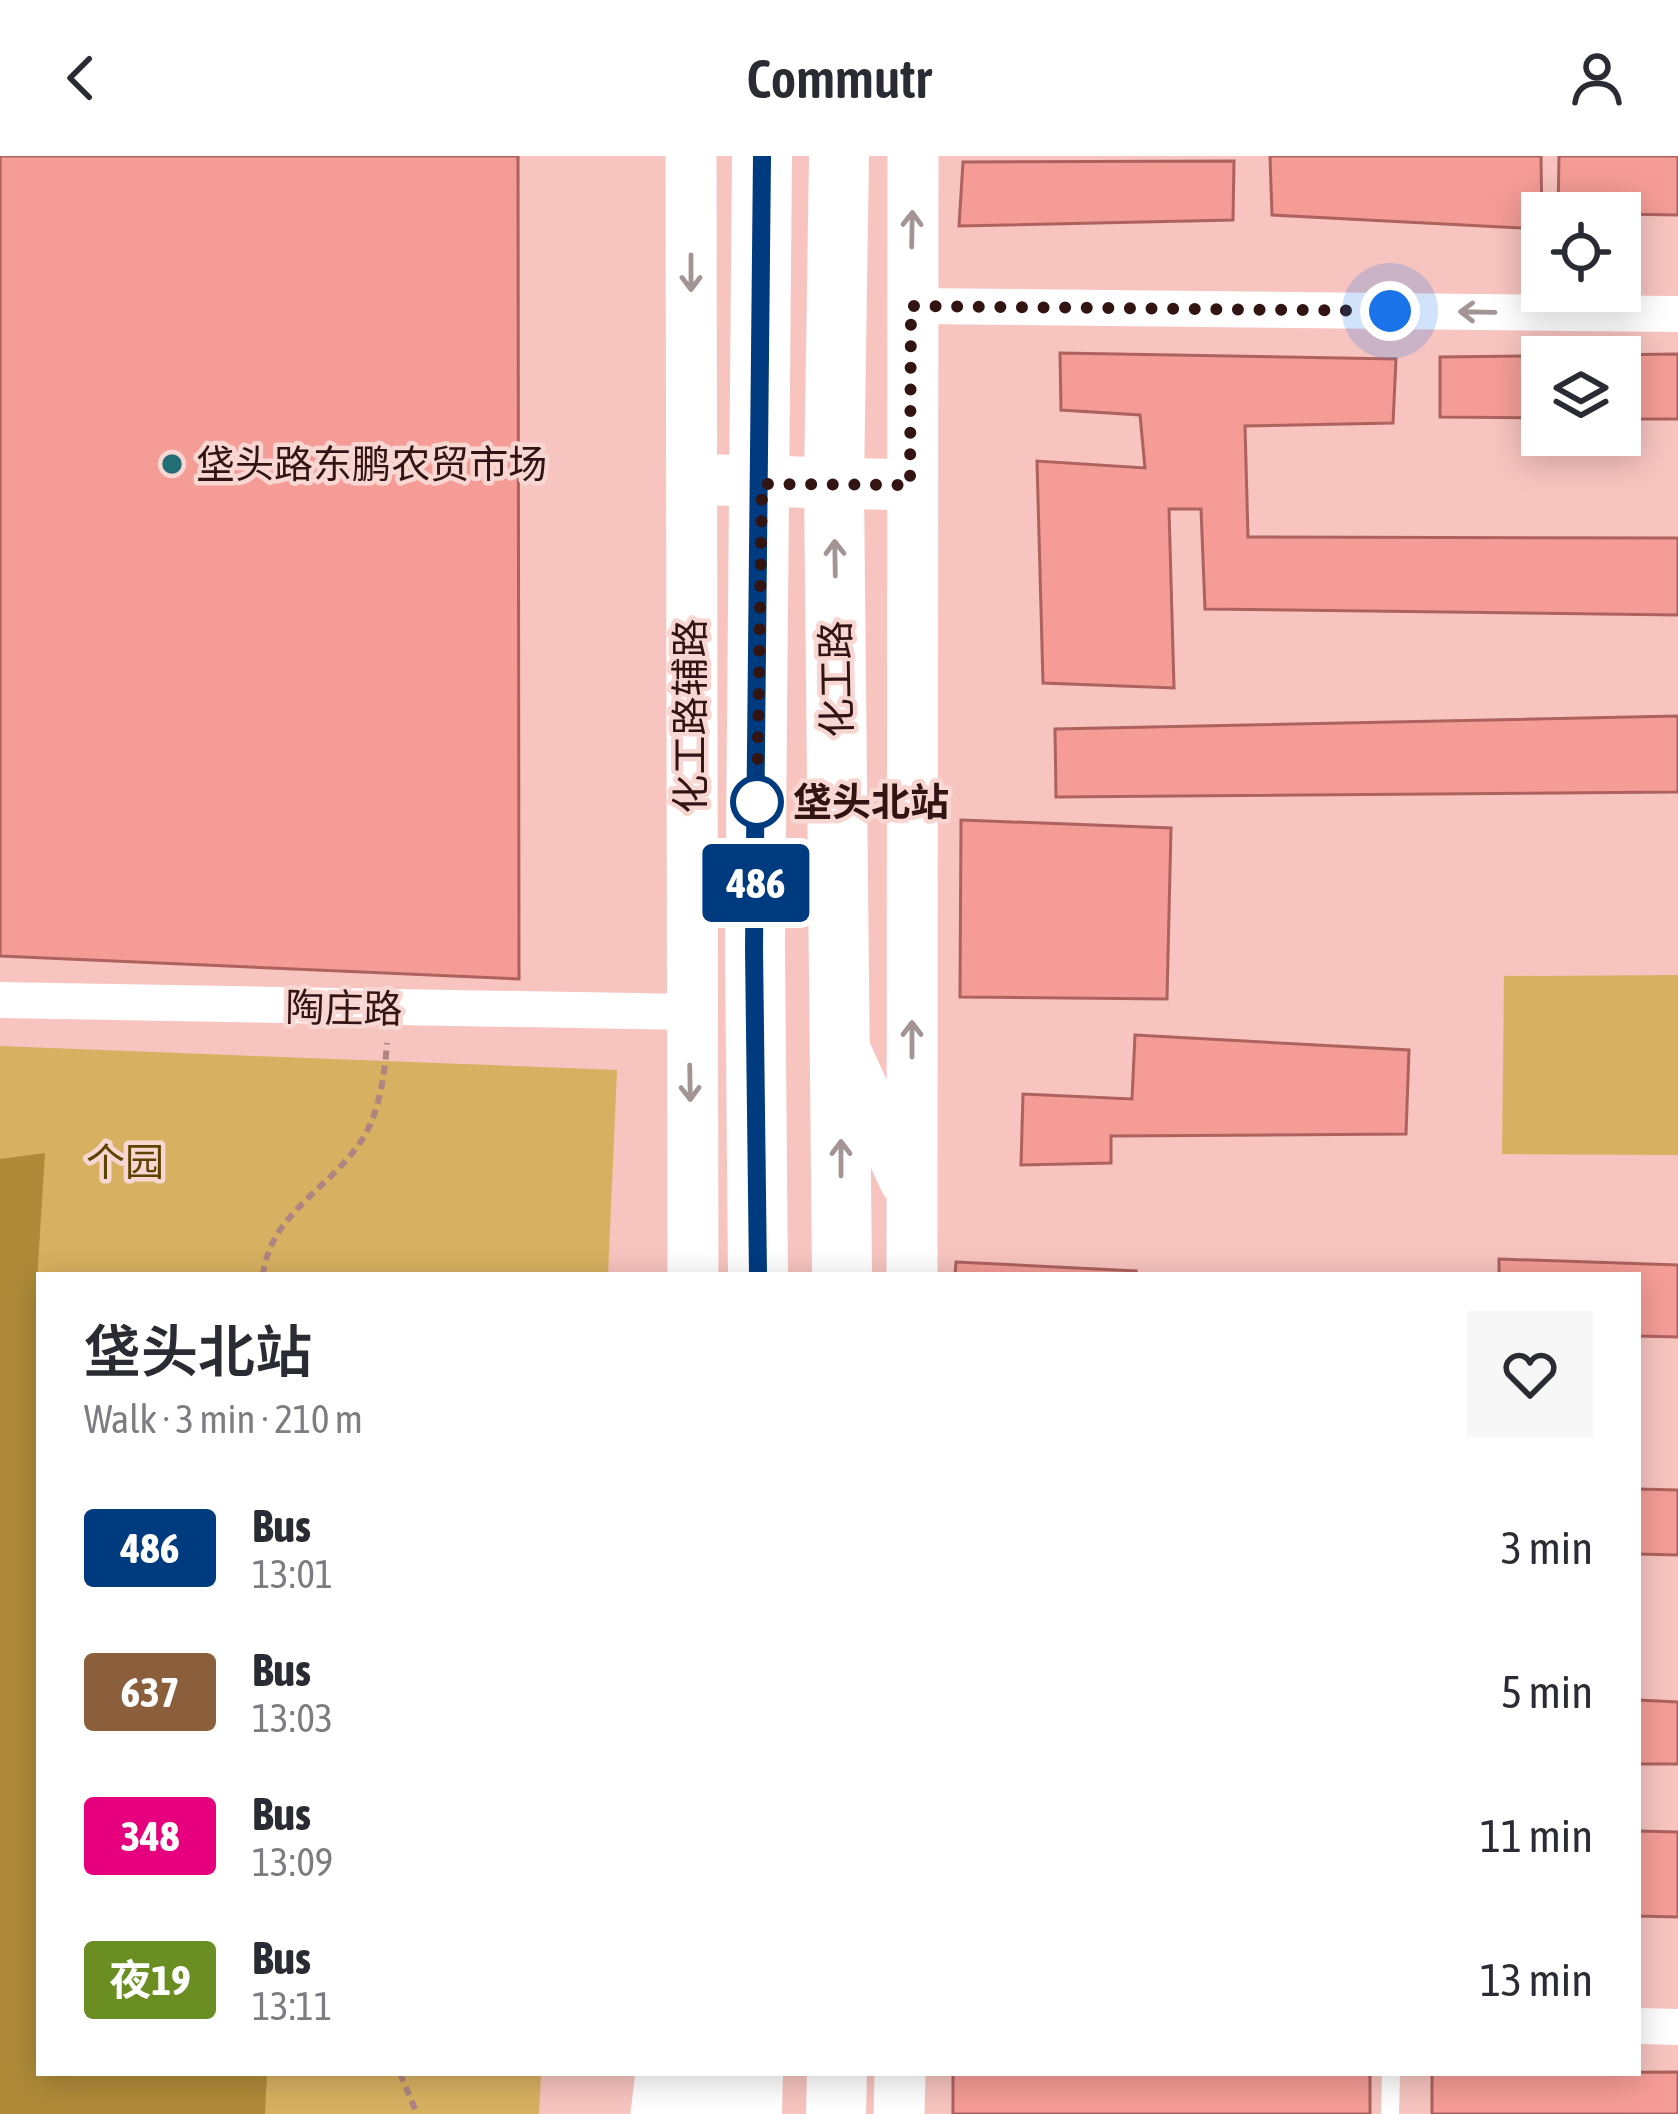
<!DOCTYPE html>
<meta charset="utf-8">
<style>
:root{--surface:#fff;--page:#f7f7f7;--text:#2b2b33;--muted:#7c7c81}
body{margin:0;font-family:"Asap Condensed","Noto Sans SC",sans-serif;background:var(--page);color:var(--text);height:100vh;display:flex;flex-direction:column;font-size:45px;white-space:nowrap}
*{box-sizing:border-box;margin:0}
p{font-size:39px;color:var(--muted)}
.icon{flex:none;width:66px;height:66px;fill:none;stroke:currentColor;stroke-width:2;stroke-linecap:round;stroke-linejoin:round}
.map{position:relative;flex:1;overflow:hidden}
.sheet{position:absolute;left:36px;top:1116px;width:1605px;height:804px;display:flex;flex-direction:column;background:var(--surface);border-radius:0px;box-shadow:0 6px 30px #0003}
.sheet>*{flex:none}
.badge{padding:0 24px;border-radius:9px;font-size:42px;line-height:78px}
.controls{position:absolute;left:1521px;top:36px;display:grid;gap:24px}
.controls a{display:grid;place-items:center;width:120px;height:120px;border-radius:0px;background:var(--surface);box-shadow:0 6px 30px #0003;font-size:60px}
.you{position:absolute;width:60px;height:60px;margin:-30px;border:9px solid #fff;border-radius:50%;background:#1a73e8;box-shadow:0 0 0 18px #1a73e833}
.map>.badge{position:absolute;translate:-50% -50%;box-shadow:0 0 0 6px #fff}
.round{display:grid;place-items:center;flex:none;width:126px;height:126px;border-radius:0px;background:var(--page)}
.head{display:flex;align-items:center;justify-content:space-between;height:204px;padding:0 48px}
h1{font-size:57px;font-weight:600;line-height:90px}
ul{padding:0;list-style:none}
li{display:flex;align-items:center;gap:36px;height:144px;padding:0 48px}
li div{flex:1}
li b{display:block;font-size:45px}
li em{font-style:normal}
li .badge{min-width:132px;font-weight:700;text-align:center}
header{display:flex;justify-content:space-between;align-items:center;height:156px;padding:0 48px;background:var(--surface);font-size:54px;font-weight:600}
.map>svg:first-child{display:block}
.green{fill:#d7b161}
.forest{fill:#af8b39}
.building{fill:#f59c96;stroke:#ad625e;stroke-width:3}
.lines{fill:none;stroke-linecap:round;stroke-linejoin:round}
.path{stroke:#b08480;stroke-width:6;stroke-dasharray:9 6;stroke-linecap:butt}
.lane{stroke:#fff;stroke-width:18}
.street{stroke:#fff;stroke-width:36}
.secondary{stroke:#fff;stroke-width:51}
.primary{stroke:#fff;stroke-width:60}
.highway{stroke:#fff;stroke-width:66}
.oneway{stroke:#a39594}
.line-casing{stroke:#fff;stroke-width:27}
.line{stroke:#003b80;stroke-width:18}
.walk{stroke:#321412;stroke-width:12;stroke-dasharray:0 21.6}
.poi-dot{fill:#236d75;stroke:#f8d6d2;stroke-width:4.5}
.stop-dot{fill:#fff;stroke:#003b80;stroke-width:6}
.labels{text-anchor:middle;dominant-baseline:central;stroke-width:9;stroke-linejoin:round;paint-order:stroke}
.poi-label{font-size:39px;fill:#321412;stroke:#f8d6d2;text-anchor:start}
.street-label{font-size:39px;fill:#321412;stroke:#f8d6d2}
.stop-label{font-size:39px;font-weight:bold;fill:#321412;stroke:#f8d6d2;text-anchor:start}
.park-label{font-size:39px;fill:#5d4300;stroke:#f8d6d2}
</style>
<header><svg class="icon" aria-label="back" viewBox="0 0 24 24"><path d="M15 5l-7 7 7 7"/></svg>Commutr<svg class="icon" aria-label="person" viewBox="0 0 24 24"><circle cx="12" cy="8" r="4"/><path d="M4 21q1-7 8-7t8 7"/></svg></header>
<div class="map">
<svg width="1678" height="1958" viewBox="0 0 1678 1958">
<rect width="100%" height="100%" fill="#f7c4bf"/>
<path class="green" d="M 1678,819 L 1678,999 L 1502,998 L 1504,820 Z
M 0,890 L 617,914 L 608,1119 L 39,1119 L 39,1917 L 541,1917 L 539,1958 L 0,1958 Z"/>
<path class="forest" d="M 45,997 L 37,1125 L 39,1917 L 267,1917 L 265,1958 L 0,1958 L 0,1003 Z"/>
<path class="building" d="M 0,0 L 518,0 L 519,823 L 0,800 Z
M 1270,0 L 1541,0 L 1542,73 L 1272,59 Z
M 1559,0 L 1678,0 L 1678,59 L 1558,57 Z
M 1234,5 L 1233,64 L 959,70 L 963,6 Z
M 1060,197 L 1396,203 L 1393,267 L 1245,270 L 1248,381 L 1678,382 L 1678,459 L 1205,453 L 1201,353 L 1169,353 L 1174,532 L 1043,527 L 1037,305 L 1145,312 L 1140,259 L 1061,254 Z
M 1678,198 L 1678,263 L 1620,263 L 1620,201 L 1542,201 L 1542,262 L 1440,261 L 1440,201 Z
M 1678,560 L 1678,636 L 1056,641 L 1055,573 Z
M 961,664 L 1171,672 L 1167,843 L 960,841 Z
M 1135,879 L 1409,894 L 1406,978 L 1111,980 L 1111,1007 L 1021,1009 L 1023,938 L 1132,943 Z
M 1499,1103 L 1678,1109 L 1678,1181 L 1638,1180 L 1638,1119 L 1499,1119 Z
M 956,1106 L 1136,1115 L 1136,1119 L 955,1119 Z
M 1638,1333 L 1678,1334 L 1678,1399 L 1638,1398 Z
M 1638,1544 L 1678,1546 L 1678,1608 L 1638,1608 Z
M 1638,1675 L 1678,1676 L 1678,1761 L 1638,1760 Z
M 1678,1916 L 1678,1958 L 1432,1958 L 1432,1917 Z
M 953,1917 L 1370,1917 L 1370,1958 L 953,1958 Z"/>
<g class="lines">
<path class="path" d="M 263,1119 C 271,1051 343,1028 370,969 C 381,944 385,914 387,887
M 400,1917 L 417,1958"/>
<path class="lane" d="M 1390,1958 L 1391,1917"/>
<path class="street" d="M 911,150 L 1678,158
M 0,844 L 689,856
M 1638,1870 L 1678,1871"/>
<path class="secondary" d="M 691,0 L 693,1119
M 719,324 L 910,329
M 841,885 L 905,1025
M 912,1119 L 913,0
M 656,1958 L 661,1917
M 899,1958 L 900,1917"/>
<path class="primary" d="M 839,0 L 834,328 L 842,1119
M 758,1119 L 755,792 L 762,0
M 752,1958 L 753,1917
M 836,1958 L 837,1917"/>
<path class="highway" d="M 711,1958 L 713,1917"/>
</g>
<defs><path id="oneway-shaft" d="M-6 0H5M1.5-3L5.5 0L1.5 3" fill="none" stroke-width="1.6" stroke-linecap="round" stroke-linejoin="round" transform="scale(3)"/></defs>
<g class="oneway">
<use href="#oneway-shaft" transform="translate(912 73) rotate(-89)"/>
<use href="#oneway-shaft" transform="translate(691 117) rotate(90)"/>
<use href="#oneway-shaft" transform="translate(1477 156) rotate(-179)"/>
<use href="#oneway-shaft" transform="translate(835 402) rotate(-91)"/>
<use href="#oneway-shaft" transform="translate(912 883) rotate(-90)"/>
<use href="#oneway-shaft" transform="translate(690 927) rotate(89)"/>
<use href="#oneway-shaft" transform="translate(841 1002) rotate(-90)"/>
</g>
<g class="lines">
<defs>
<path id="line" d="M 758,1119 L 754,792 L 762,0"/>
</defs>
<use href="#line" class="line-casing"/>
<use href="#line" class="line"/>
<path class="walk" d="M 757,646 L 762,328 L 910,329 L 911,150 L 1390,155"/>
</g>
<circle class="poi-dot" cx="172" cy="308" r="12"/>
<circle class="stop-dot" cx="757" cy="646" r="24"/>
<g class="labels">
<g class="poi-label">
<text x="196" y="308">垡头路东鹏农贸市场</text>
</g>
<g class="street-label">
<text transform="translate(836 523) rotate(-91)">化工路</text>
<text transform="translate(690 560) rotate(-90)">化工路辅路</text>
<text transform="translate(344 852) rotate(1)">陶庄路</text>
</g>
<g class="stop-label">
<text x="793" y="646">垡头北站</text>
</g>
<g class="park-label">
<text x="125" y="1006">个园</text>
</g>
</g>
</svg>
<div class="controls">
<a><svg class="icon" aria-label="locate" viewBox="0 0 24 24"><circle cx="12" cy="12" r="6"/><path d="M12 2v4M12 18v4M2 12h4M18 12h4"/></svg></a>
<a><svg class="icon" aria-label="layers" viewBox="0 0 24 24"><path d="M12 4l9 5-9 5-9-5zM3 14l9 5 9-5"/></svg></a>
</div>
<div class="you" style="left:1390px;top:155px"></div>
<b class="badge" style="left:756px;top:727px;background:#003b80;color:#fff">486</b>
<section class="sheet">
<div class="head"><div><h1>垡头北站</h1><p>Walk · 3 min · 210 m</p></div><a class="round"><svg class="icon" aria-label="heart" viewBox="0 0 24 24"><path d="M12 20l-8-8c-3-5 5-10 8-4 3-6 11-1 8 4z"/></svg></a></div>
<ul>
<li><span class="badge" style="background:#003b80;color:#fff">486</span><div><b>Bus</b><p>13:01</p></div><em>3 min</em></li>
<li><span class="badge" style="background:#8b5e3c;color:#fff">637</span><div><b>Bus</b><p>13:03</p></div><em>5 min</em></li>
<li><span class="badge" style="background:#e6007e;color:#fff">348</span><div><b>Bus</b><p>13:09</p></div><em>11 min</em></li>
<li><span class="badge" style="background:#6b8e23;color:#fff">夜19</span><div><b>Bus</b><p>13:11</p></div><em>13 min</em></li>
</ul>
</section>
</div>
